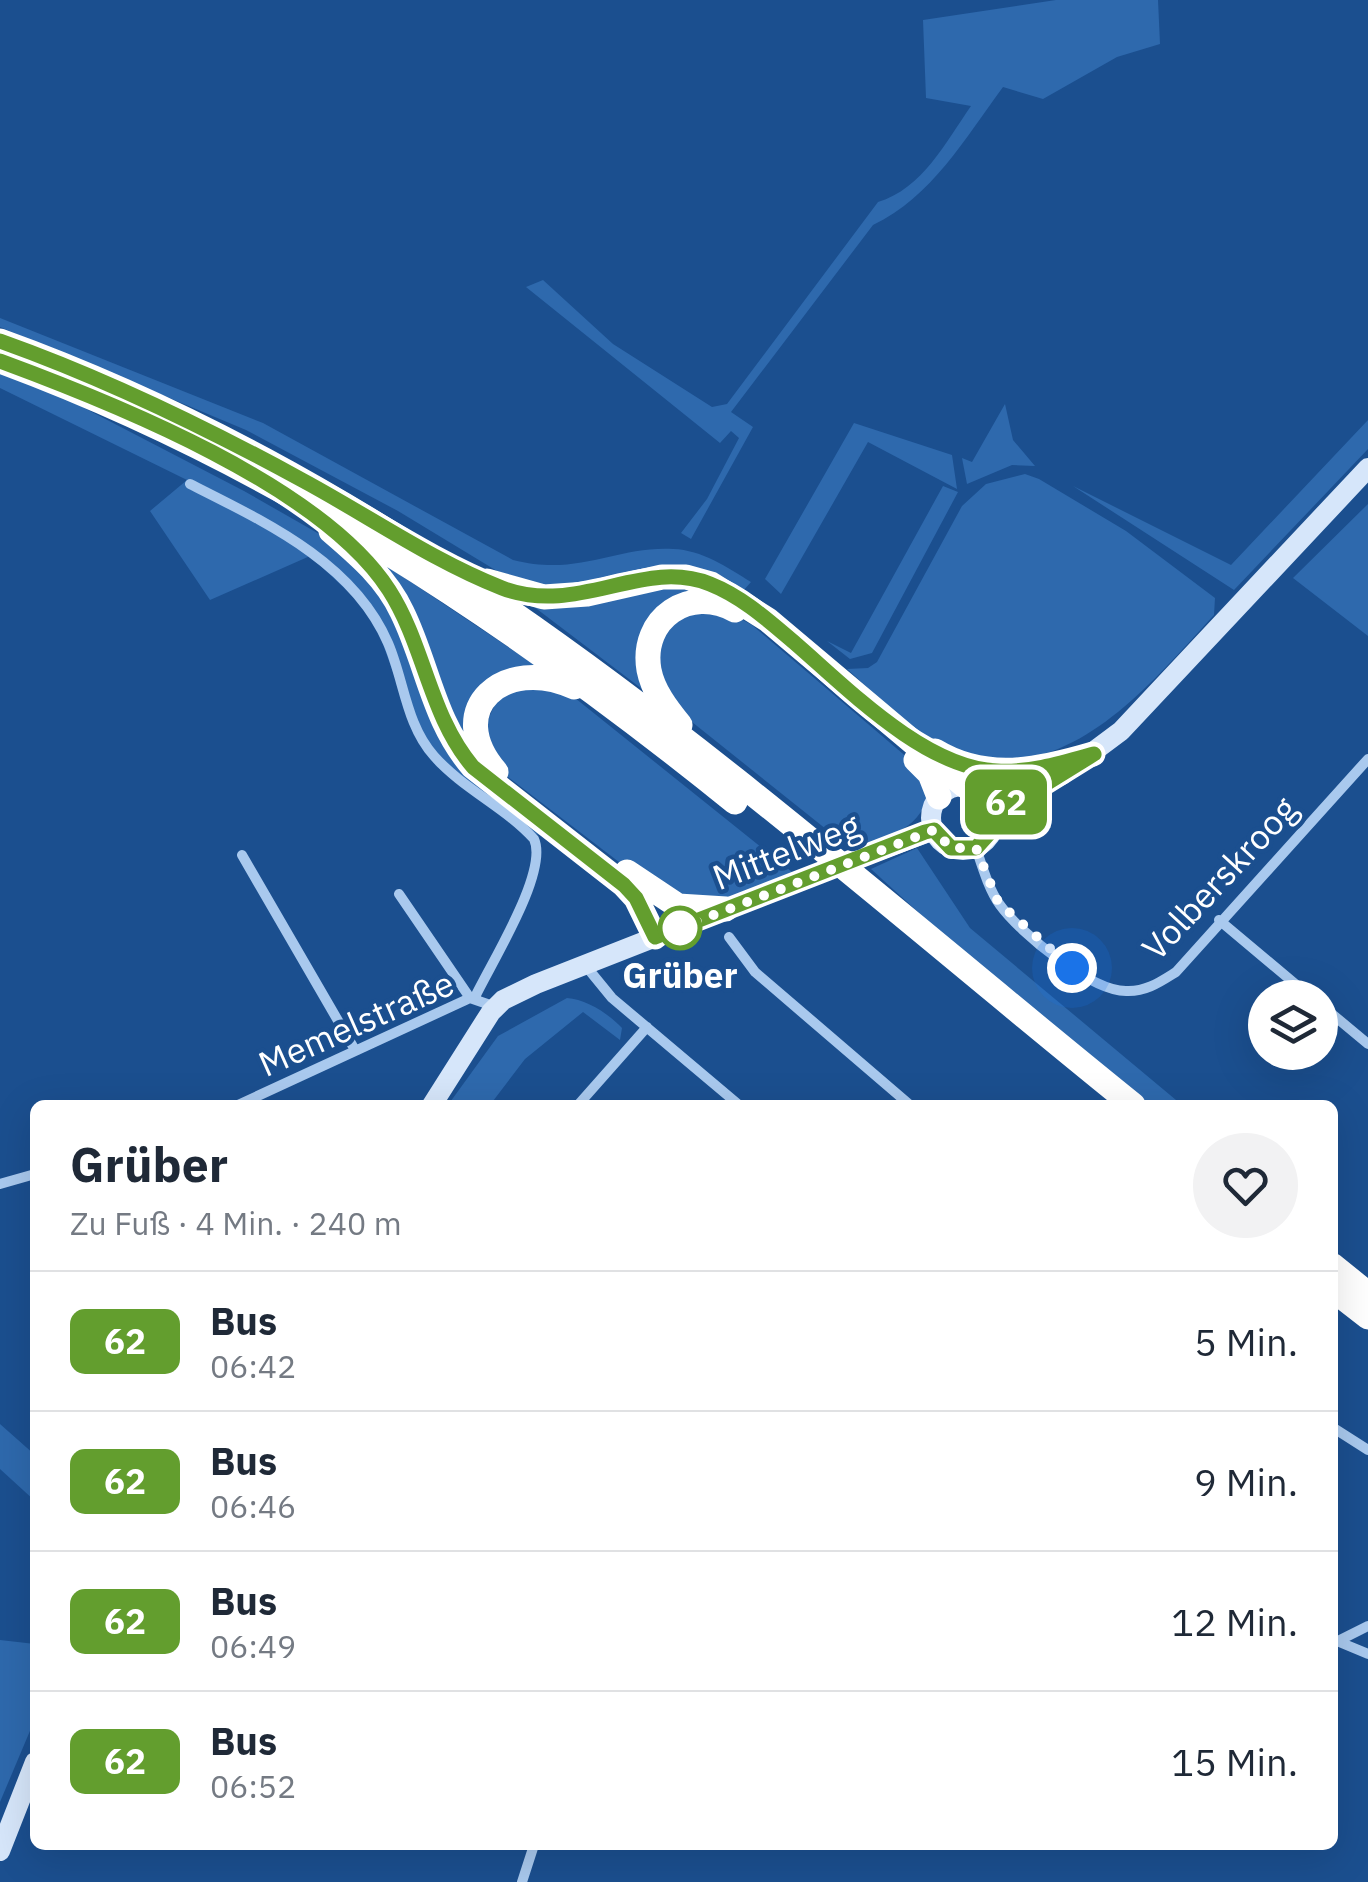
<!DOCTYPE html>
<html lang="de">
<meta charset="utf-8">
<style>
:root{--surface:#fff;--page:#f2f2f3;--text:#1f2937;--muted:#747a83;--line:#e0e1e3}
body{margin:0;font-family:"IBM Plex Sans",sans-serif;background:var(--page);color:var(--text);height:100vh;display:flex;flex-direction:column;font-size:38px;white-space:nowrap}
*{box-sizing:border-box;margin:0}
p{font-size:32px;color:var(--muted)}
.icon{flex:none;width:55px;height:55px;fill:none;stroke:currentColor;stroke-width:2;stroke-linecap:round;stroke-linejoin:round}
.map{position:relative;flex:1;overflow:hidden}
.details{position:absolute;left:30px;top:1100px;width:1308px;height:750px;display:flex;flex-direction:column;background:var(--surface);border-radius:15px;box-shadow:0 10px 40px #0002}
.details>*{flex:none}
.badge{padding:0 20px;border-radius:15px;font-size:35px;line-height:65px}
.buttons{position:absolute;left:1248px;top:980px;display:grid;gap:20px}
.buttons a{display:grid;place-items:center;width:90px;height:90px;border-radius:50%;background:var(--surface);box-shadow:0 10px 40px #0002;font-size:50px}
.you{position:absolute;width:50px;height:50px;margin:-25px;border:8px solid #fff;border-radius:50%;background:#1a73e8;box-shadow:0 0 0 15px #1a73e833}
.map>.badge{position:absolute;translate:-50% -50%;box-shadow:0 0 0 5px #fff}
.round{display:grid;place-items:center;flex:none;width:105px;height:105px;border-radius:52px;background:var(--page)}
.head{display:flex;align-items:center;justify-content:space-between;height:170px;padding:0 40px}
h1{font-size:48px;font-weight:800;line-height:75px}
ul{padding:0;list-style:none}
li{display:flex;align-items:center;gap:30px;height:140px;padding:0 40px;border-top:2px solid var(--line)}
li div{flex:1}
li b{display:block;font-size:38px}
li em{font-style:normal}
li .badge{min-width:110px;font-weight:700;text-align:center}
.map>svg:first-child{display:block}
.green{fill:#2e69ad}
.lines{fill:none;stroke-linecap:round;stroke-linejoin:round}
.street{stroke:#a9c9ee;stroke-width:10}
.secondary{stroke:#d6e6fa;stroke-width:20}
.highway{stroke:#fff;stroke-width:25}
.secondary-bridge{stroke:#d6e6fa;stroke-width:20}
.line-casing{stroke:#fff;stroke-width:22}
.line{stroke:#639e2e;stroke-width:15}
.walk{stroke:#fff;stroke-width:10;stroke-dasharray:0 18}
.stop-dot{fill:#fff;stroke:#639e2e;stroke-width:5}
.labels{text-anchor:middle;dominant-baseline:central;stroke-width:9;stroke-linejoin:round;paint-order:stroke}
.street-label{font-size:35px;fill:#fff;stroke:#1b4f8f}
.stop-label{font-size:35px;font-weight:bold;fill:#fff;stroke:#1b4f8f}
</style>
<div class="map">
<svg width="1368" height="1882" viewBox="0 0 1368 1882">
<rect width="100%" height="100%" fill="#1b4f8f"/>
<path class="green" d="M 1056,0 L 1158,0 L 1160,44 L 1117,57 L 1043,99 L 1003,87 C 966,137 931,198 873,225 L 731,412 L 753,427 L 691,539 L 681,533 L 707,499 L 739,438 L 731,431 L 720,443 L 526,287 L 543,280 L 613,344 L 712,407 L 727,404 L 878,202 C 922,189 946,142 971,106 L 926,98 L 923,20 Z
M 0,318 L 263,423 L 513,560 C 579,577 615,546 673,549 C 702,550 727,567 751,582 L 743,591 L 603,580 L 547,586 L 497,571 L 398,511 L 246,430 L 0,327 Z
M 0,370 L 63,397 L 244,491 L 335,543 L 388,602 L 430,713 L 552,837 L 524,832 L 436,766 L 415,733 L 372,614 L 310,556 L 210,600 L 150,511 L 187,480 L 0,388 Z
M 1005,404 L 1013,440 L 1035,466 L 1012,465 L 967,484 L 962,458 L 972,462 Z
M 1368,420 L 1368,449 L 1234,590 L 1073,486 L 1231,565 Z
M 854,423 L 952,455 L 957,489 L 868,442 L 781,594 L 765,579 Z
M 1025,474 L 1039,479 L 1126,531 L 1215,598 L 1214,615 C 1144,691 1058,799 942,746 C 907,730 876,694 847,669 L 868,668 L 877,662 L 962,506 L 986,484 Z
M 943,486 L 958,492 L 872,653 L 850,659 L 827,641 L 851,653 Z
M 1368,504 L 1368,636 L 1293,578 Z
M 378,560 L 541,669 L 504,675 L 471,752 Z
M 649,588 L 696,588 L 664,605 L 650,695 L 529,603 Z
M 684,612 L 737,617 L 752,625 L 909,759 L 928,795 C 919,832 883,838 851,849 L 687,718 L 669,696 L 655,651 L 673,617 Z
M 525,684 L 575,698 L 792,872 L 743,894 L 704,902 L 649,885 L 504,774 L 484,728 L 498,698 Z
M 917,848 L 970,928 L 1182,1105 L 1148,1105 L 976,965 L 871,869 Z
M 567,998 C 586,999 609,1014 622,1028 L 620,1040 L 583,1012 L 525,1059 L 490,1105 L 448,1105 L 498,1036 Z
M 0,1424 L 35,1455 L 35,1501 L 0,1469 Z
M 0,1640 L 35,1644 L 35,1719 L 0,1802 Z"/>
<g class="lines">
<path class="street" d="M 190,484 C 265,522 353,562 388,643 C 404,680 406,725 434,756 C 463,789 505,807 534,839 C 549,872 491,963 475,997
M 976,848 C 982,866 989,890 1000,905 C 1020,933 1091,991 1126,991 C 1146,992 1160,982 1176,972 L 1368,759
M 242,855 L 355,1050
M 399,894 L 470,998
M 1219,920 L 1312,998
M 729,937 L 755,972 L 910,1105
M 585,965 L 612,998 L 739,1105
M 1320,1004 L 1368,1044
M 238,1105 L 470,998 L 496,1007
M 578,1105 L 647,1027
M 0,1184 L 35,1174
M 1332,1427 L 1368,1450
M 1332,1639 L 1368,1654
M 1338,1641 L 1368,1626
M 522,1882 L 534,1845"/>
<path class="secondary" d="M931 818a32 32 0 1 1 64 0a32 32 0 1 1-64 0Z
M 993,807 L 1062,775 L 1121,731 L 1368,468
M 866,855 L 934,830
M 432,1105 L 491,1012 L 503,1000 L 536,984 L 796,882
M 0,1851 L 35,1762"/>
<path class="highway" d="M 0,341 C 445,502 772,814 1133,1105
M 0,361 C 271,461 511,621 735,802
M 331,531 C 359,555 386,578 402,612 C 428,665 433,721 473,767 L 624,885 L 636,898 L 655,937
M 487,581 L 544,597 L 587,594 L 662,577 L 686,577 L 711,584 L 768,620 L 965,786
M 680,725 C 667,709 653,691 649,670 C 640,618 690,585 735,610
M 935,751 C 986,782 1039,770 1093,754
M 916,760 L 930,774 L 939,797
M 496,772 C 442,709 504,655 574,687
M 627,872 L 678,906 L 726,909
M 1332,1265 L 1368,1294
M 1332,1289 L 1368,1317"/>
<path class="secondary-bridge" d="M 796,882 L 866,855"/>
</g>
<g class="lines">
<defs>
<path id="line" d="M 0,341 C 104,378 205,427 302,480 C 369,516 431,560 502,588 C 578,617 643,557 710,584 C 743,597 770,622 796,644 C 848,689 925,768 997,771 C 1030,773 1062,763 1094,754 L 1036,790 L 994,807 L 994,828 L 976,848 L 951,848 L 934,830 L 925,832 L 655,937 L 636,898 L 624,885 L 473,767 C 429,715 425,646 389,590 C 322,486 114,403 0,361"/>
</defs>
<use href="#line" class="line-casing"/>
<use href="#line" class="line"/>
<path class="walk" d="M 680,928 L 934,830 L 951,848 L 976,848 L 998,902 L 1072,968"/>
</g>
<circle class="stop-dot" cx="680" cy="928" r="20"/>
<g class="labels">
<g class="street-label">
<text transform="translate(786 851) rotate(-21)">Mittelweg</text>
<text transform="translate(1219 878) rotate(-47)">Volberskroog</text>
<text transform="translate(356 1023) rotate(-24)">Memelstraße</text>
</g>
<g class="stop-label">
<text x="680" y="975">Grüber</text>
</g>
</g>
</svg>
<div class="buttons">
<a><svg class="icon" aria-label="layers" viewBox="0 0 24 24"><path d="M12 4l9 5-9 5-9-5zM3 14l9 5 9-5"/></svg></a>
</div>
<div class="you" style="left:1072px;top:968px"></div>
<b class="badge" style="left:1006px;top:802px;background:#639e2e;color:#fff">62</b>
<section class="details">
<div class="head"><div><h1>Grüber</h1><p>Zu Fuß · 4 Min. · 240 m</p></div><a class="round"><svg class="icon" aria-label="heart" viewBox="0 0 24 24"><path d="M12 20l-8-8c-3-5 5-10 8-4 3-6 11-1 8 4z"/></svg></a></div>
<ul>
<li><span class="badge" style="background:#639e2e;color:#fff">62</span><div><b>Bus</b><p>06:42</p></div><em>5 Min.</em></li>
<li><span class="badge" style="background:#639e2e;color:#fff">62</span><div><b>Bus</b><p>06:46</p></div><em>9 Min.</em></li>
<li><span class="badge" style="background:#639e2e;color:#fff">62</span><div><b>Bus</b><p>06:49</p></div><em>12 Min.</em></li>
<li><span class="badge" style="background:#639e2e;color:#fff">62</span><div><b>Bus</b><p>06:52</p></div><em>15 Min.</em></li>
</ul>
</section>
</div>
